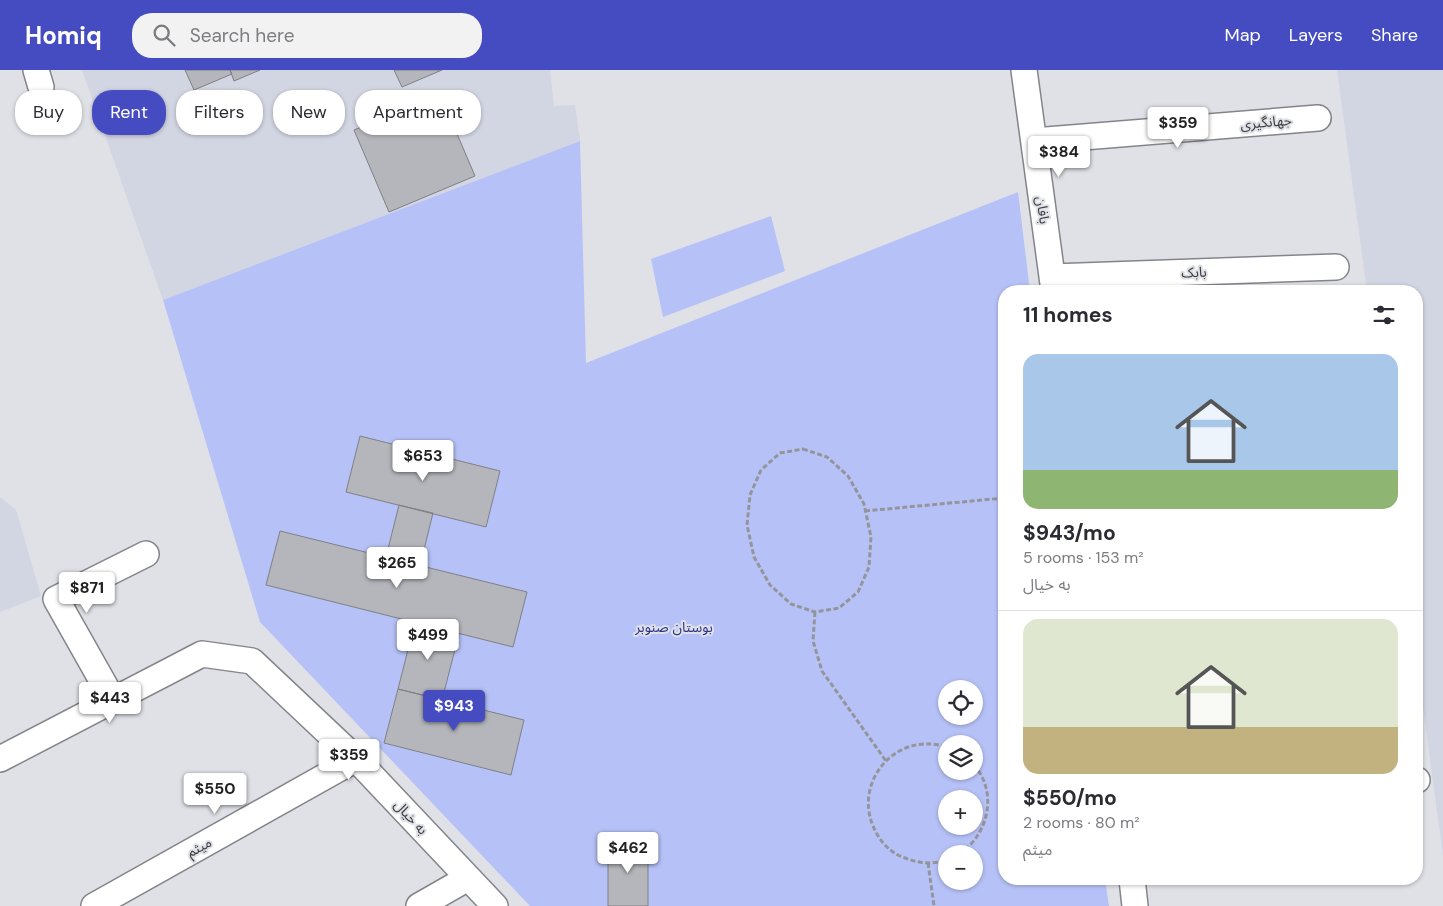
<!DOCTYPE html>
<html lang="en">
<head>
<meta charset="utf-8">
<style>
  :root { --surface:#fff; --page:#f2f2f3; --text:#2b2b33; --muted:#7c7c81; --line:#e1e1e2; --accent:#454cc1 }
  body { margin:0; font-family:"DM Sans","Noto Sans Arabic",sans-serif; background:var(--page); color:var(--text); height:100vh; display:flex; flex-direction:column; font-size:19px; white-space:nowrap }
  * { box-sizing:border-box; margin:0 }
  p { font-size:16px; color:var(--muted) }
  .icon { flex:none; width:28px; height:28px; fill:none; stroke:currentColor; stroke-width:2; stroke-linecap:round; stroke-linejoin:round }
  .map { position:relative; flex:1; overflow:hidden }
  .panel { position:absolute; left:998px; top:215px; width:425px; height:600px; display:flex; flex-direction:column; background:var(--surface); border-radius:20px; box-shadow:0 1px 4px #0004 }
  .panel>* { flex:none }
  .hud { position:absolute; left:15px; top:20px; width:475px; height:45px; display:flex; gap:10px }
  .fabs { position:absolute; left:938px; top:610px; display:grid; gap:10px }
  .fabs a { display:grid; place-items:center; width:45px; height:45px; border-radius:50%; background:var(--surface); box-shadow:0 1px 4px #0004; font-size:25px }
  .price { position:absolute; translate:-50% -42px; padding:0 11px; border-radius:5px; background:#fff; color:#222; font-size:16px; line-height:32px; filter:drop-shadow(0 1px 2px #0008) }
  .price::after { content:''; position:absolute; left:50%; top:30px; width:15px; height:11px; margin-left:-8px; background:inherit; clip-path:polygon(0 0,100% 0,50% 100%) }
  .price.on { background:var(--accent); color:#fff }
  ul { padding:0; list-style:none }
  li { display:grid; align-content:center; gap:10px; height:265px; padding:0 25px }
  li+li { border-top:1px solid var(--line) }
  li span { display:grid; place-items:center; height:155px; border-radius:15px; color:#555 }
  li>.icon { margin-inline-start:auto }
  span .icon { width:90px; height:90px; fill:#fffc; stroke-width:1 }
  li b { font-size:21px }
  h2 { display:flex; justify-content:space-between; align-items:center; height:60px; padding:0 25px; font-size:21px }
  .pill { padding:0 18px; border-radius:20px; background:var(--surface); box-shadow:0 1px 4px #0004; font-size:18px; line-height:45px }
  .pill.on { background:var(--accent); color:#fff }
  header { display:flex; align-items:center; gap:30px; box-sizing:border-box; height:70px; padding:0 25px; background:var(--accent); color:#fff }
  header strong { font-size:24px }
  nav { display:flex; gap:28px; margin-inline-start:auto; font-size:18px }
  .search { width:350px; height:45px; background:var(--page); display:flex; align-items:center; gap:12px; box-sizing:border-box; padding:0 18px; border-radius:20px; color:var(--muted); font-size:19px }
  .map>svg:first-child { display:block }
  .built { fill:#d2d5e2 }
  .green { fill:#b6c2f7; fill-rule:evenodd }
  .building { fill:#b4b6bb; stroke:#7e8085 }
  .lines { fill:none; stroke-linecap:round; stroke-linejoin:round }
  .minor-casing { stroke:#84858b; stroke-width:28 }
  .path { stroke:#94959a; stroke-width:3; stroke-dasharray:5 2.5; stroke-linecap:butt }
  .minor { stroke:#fff; stroke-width:25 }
  .labels { text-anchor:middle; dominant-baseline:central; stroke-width:4; stroke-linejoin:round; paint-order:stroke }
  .street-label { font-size:14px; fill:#3c3c3f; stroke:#dfe1e7 }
  .park-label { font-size:14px; fill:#30368a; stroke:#dfe1e7 }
</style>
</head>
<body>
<header>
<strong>Homiq</strong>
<div class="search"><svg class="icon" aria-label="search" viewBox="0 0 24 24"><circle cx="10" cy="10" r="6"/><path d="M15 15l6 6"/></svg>Search here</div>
<nav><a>Map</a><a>Layers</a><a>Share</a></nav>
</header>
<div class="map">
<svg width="1443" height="836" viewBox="0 0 1443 836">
  <rect width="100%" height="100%" fill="#dfe1e7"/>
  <path class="built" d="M82,0H550L554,36L575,35L580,71L163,230Z
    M1337,0H1443V785L1416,586V221H1367Z
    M0,427L16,440L41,526L0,542Z"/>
  <path class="green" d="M580,71L586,293L1018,122L1030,221H1004V809H1105L1109,836H530L260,552L163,230ZM946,619H974V646H946ZM946,674H974V701H946ZM946,729H974V756H946ZM946,784H974V811H946Z
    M771,146L785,201L663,247L651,189Z"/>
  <path class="building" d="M185,0H230L232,4L194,20Z
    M230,0H260L234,11Z
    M394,0H442L402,17Z
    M440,24L475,106L389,142L354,60Z
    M360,366L500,401L486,457L346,422Z
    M399,435L433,443L420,496L386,487Z
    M280,461L527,522L513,577L266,515Z
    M415,552L459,564L442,630L398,619Z
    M398,619L524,650L511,705L384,673Z
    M608,771H648V836H608Z"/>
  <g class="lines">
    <defs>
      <path id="minor" d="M36,0L41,17
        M1024,0L1054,221
        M1034,71L1318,48
        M1052,207L1336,197
        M113,630L56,529L146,484
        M0,689L202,584L252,591L356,689L495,836
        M1416,710H1417
        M1132,809L1135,836
        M94,836L356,689
        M419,836L468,808"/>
    </defs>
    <use href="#minor" class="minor-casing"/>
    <path class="path" d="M803,379L827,387L848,406L864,434L871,467L869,497L858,522L839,538L815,542L791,534L770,515L754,487L747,455L750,425L761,400L780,383Z
      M865,441L1004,428
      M815,542L813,571L822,601L886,691
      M946,677C894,660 849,716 877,764C883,775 893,784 905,788C918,793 933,795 946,790
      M959,784C989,765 998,722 974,695
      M928,793L934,836"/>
    <use href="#minor" class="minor"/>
  </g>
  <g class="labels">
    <g class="street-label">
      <text transform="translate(1266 52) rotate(-5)">جهانگیری</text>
      <text transform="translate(1043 140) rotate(82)">بافان</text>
      <text transform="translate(1194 202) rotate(-2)">بابک</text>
      <text transform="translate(411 747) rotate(47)">به خیال</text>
      <text transform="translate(199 777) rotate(-29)">میثم</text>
    </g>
    <g class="park-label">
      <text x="674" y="557">بوستان صنوبر</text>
    </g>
  </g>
</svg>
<div class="fabs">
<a><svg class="icon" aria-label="locate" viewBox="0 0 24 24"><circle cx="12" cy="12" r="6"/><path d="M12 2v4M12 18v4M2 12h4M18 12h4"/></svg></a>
<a><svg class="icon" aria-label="layers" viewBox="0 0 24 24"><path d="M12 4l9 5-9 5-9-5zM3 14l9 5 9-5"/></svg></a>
<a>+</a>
<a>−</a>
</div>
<b class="price" style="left:1178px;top:79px">$359</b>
<b class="price" style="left:1059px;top:108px">$384</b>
<b class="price" style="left:423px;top:412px">$653</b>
<b class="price" style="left:397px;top:519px">$265</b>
<b class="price" style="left:87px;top:544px">$871</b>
<b class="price" style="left:428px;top:591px">$499</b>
<b class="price" style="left:110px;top:654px">$443</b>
<b class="price on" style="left:454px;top:662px">$943</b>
<b class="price" style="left:349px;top:711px">$359</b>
<b class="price" style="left:215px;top:745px">$550</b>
<b class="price" style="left:628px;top:804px">$462</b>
<div class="hud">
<a class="pill">Buy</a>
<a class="pill on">Rent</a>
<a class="pill">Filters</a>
<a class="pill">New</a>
<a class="pill">Apartment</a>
</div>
<section class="panel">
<h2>11 homes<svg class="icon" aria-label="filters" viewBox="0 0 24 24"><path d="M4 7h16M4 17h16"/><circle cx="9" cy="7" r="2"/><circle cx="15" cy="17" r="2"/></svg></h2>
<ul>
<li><span style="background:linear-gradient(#a9c7e8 75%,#8fb573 0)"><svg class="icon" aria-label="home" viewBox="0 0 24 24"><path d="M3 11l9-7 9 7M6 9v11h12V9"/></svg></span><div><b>$943/mo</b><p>5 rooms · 153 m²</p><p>به خیال</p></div></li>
<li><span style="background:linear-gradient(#dfe7d0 70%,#c2b280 0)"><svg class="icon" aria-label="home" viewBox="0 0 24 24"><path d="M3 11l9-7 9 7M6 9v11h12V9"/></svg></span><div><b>$550/mo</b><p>2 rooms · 80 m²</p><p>میثم</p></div></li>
</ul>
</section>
</div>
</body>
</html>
